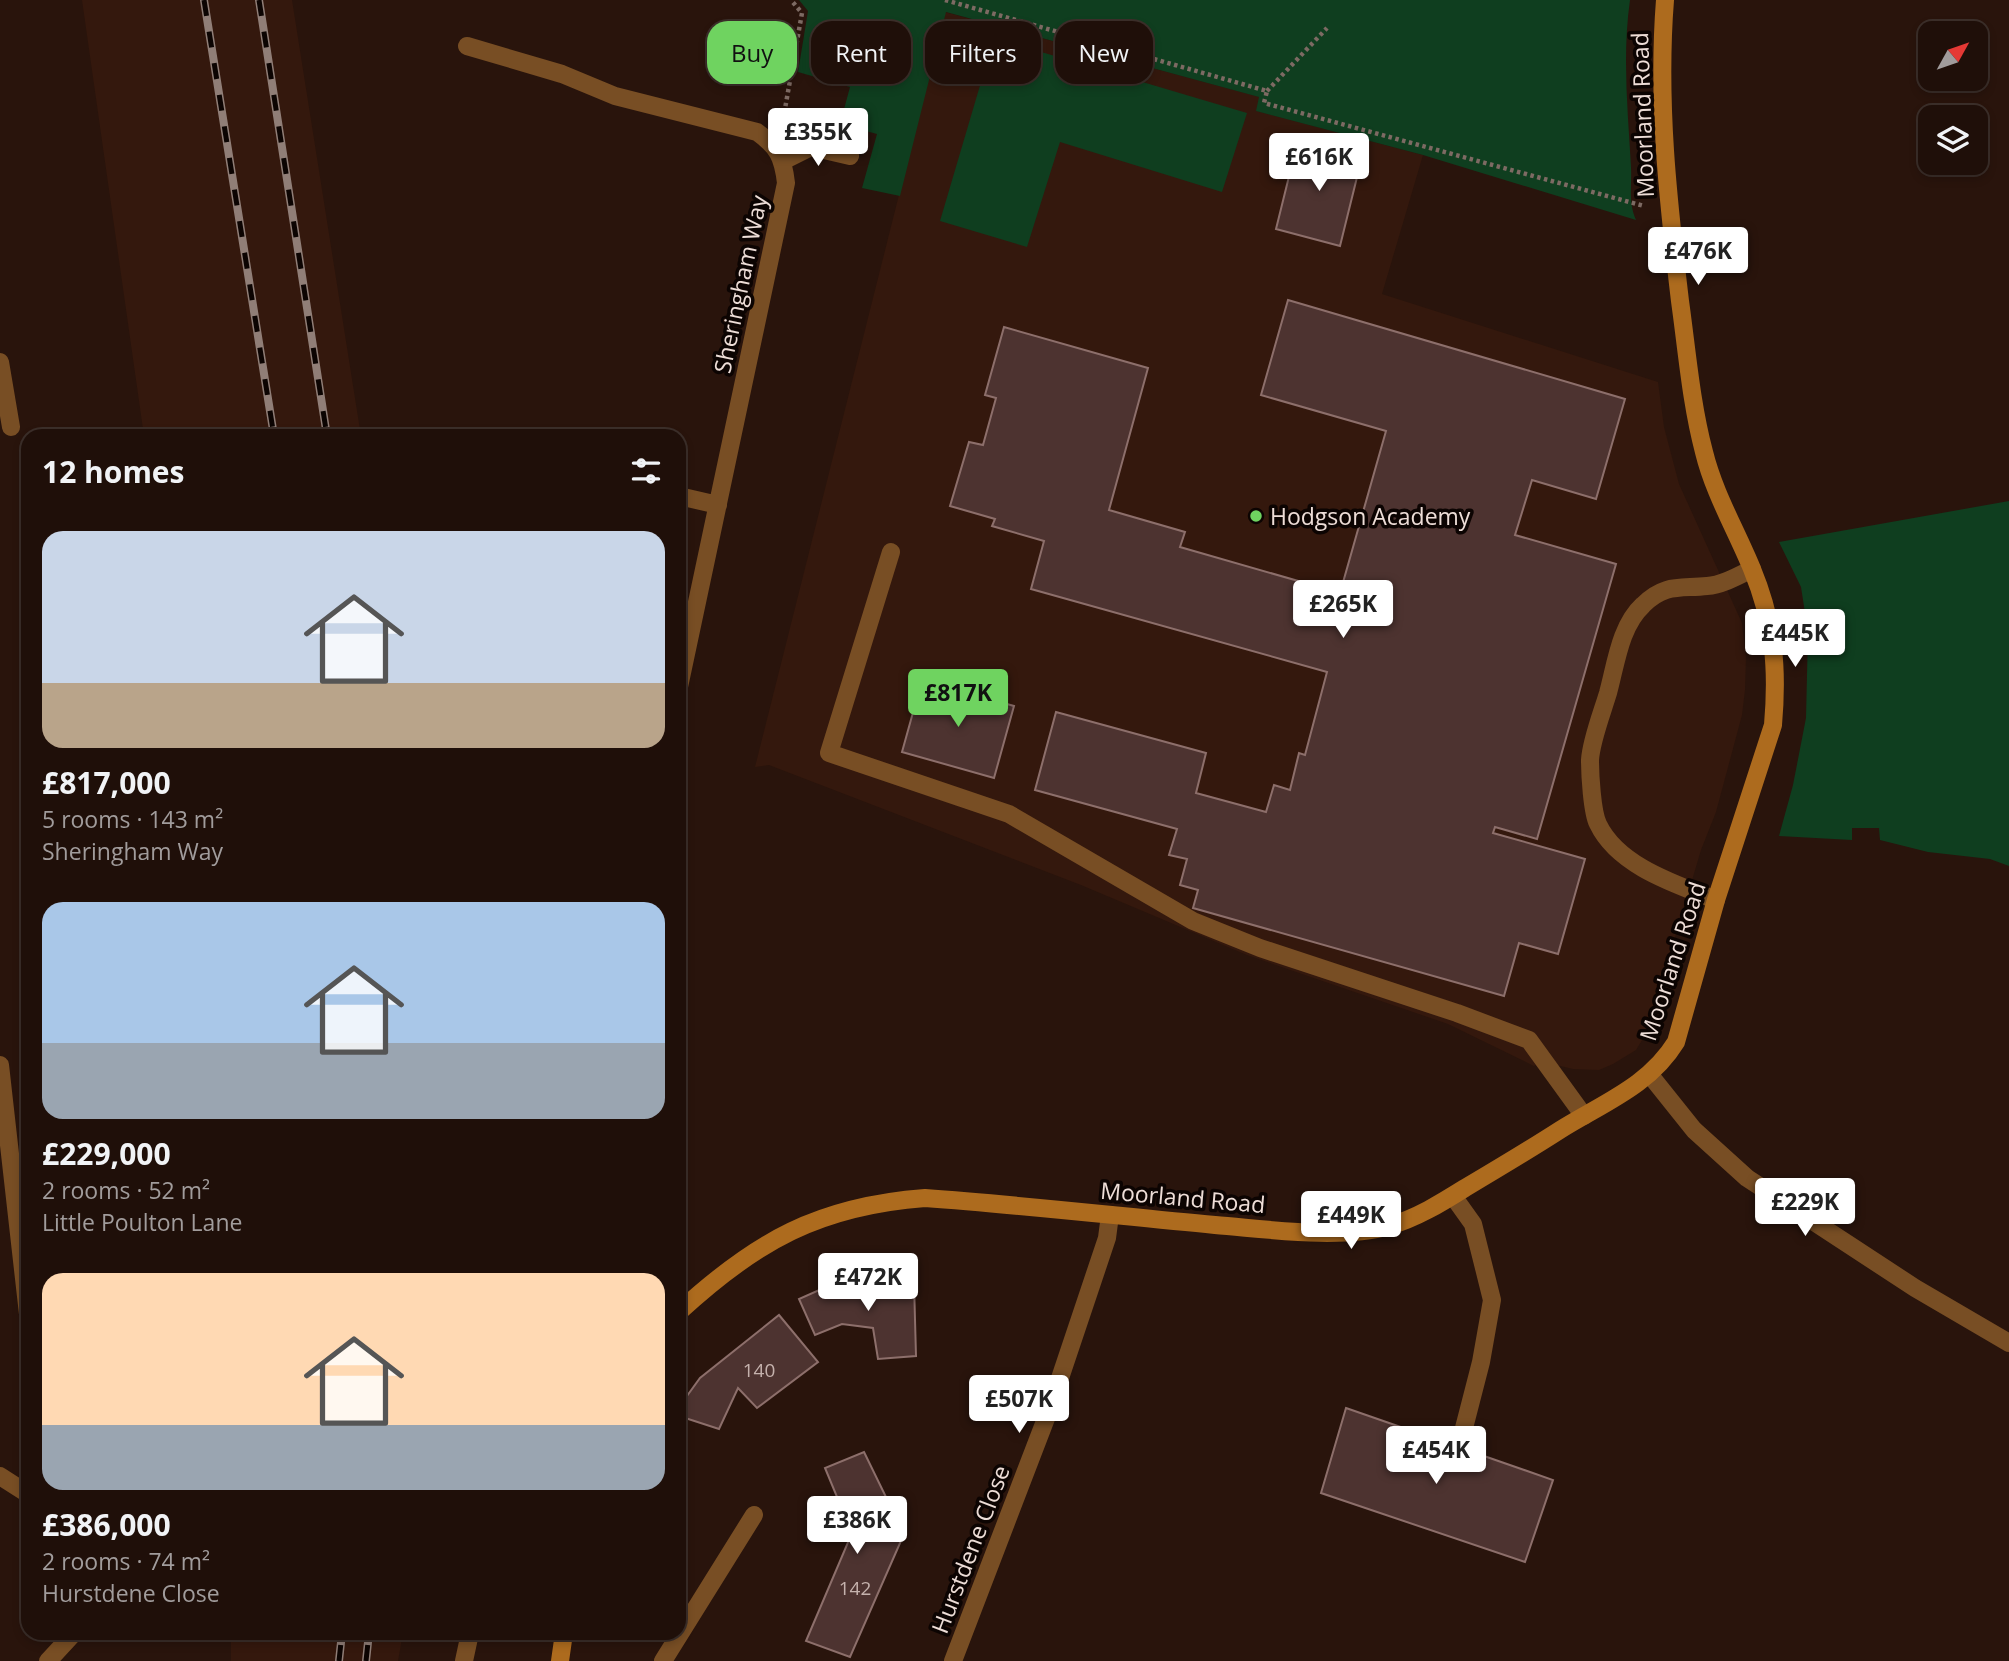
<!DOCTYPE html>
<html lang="en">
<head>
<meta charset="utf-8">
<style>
  :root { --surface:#1f0f09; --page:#2c1d17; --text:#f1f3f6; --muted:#a19c9c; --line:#3c2f2a; --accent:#6fd360 }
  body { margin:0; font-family:"Open Sans",sans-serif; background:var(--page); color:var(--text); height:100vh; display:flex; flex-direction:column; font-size:26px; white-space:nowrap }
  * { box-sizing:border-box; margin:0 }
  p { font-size:23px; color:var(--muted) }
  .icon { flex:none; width:38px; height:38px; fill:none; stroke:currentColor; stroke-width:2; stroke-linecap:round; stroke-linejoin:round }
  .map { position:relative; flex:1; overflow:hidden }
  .drawer { position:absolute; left:21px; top:429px; width:665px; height:1211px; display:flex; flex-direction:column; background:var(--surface); border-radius:21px; box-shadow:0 4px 10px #0003,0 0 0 2px var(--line) }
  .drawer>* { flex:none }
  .guide { position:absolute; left:707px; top:21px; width:665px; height:63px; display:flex; gap:14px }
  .needle { width:46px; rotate:50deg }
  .tools { position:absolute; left:1918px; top:21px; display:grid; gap:14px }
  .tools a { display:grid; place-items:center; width:70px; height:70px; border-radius:14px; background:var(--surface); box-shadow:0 4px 10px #0003,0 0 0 2px var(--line); font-size:35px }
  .price { position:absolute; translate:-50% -60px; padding:0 16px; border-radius:7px; background:#fff; color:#222; font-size:23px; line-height:46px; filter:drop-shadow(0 2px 4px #0008) }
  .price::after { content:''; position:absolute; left:50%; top:42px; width:21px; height:16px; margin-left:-10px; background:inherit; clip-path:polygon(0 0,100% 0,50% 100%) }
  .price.selected { background:var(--accent); color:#111 }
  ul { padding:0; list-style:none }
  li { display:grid; align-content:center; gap:14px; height:371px; padding:0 21px }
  li span { display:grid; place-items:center; height:217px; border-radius:21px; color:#555 }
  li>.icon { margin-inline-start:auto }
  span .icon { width:126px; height:126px; fill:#fffc; stroke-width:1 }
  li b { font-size:30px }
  h2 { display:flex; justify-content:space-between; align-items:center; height:84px; padding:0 21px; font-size:30px }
  .chip { padding:0 24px; border-radius:21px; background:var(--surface); box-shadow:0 4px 10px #0003,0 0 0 2px var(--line); font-size:24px; line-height:63px }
  .chip.selected { background:var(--accent); color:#111 }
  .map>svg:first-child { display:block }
  .built { fill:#34180d }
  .green { fill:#0f3e1f }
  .building { fill:#4d3330; stroke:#8d6f6b; stroke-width:2 }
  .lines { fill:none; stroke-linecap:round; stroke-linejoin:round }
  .path { stroke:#7d6a63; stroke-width:4.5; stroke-dasharray:3.5 3.5; stroke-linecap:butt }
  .lane { stroke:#784e24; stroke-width:18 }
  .street { stroke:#784e24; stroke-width:18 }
  .secondary { stroke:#ad6b1e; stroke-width:18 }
  .rail-casing { stroke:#907e77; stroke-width:8 }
  .rail { stroke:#0c0402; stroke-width:5; stroke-dasharray:16; stroke-linecap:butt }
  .poi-dot { fill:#6fd360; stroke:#0c0402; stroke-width:2.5 }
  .labels { text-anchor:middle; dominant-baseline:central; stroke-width:7; stroke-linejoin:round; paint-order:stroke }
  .number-label { font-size:19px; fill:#c5b2ad }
  .street-label { font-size:23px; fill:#edddd7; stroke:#0c0402 }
  .poi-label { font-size:23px; fill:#edddd7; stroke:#0c0402; text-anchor:start }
</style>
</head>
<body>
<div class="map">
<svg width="2009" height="1661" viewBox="0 0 2009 1661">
  <rect width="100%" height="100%" fill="#29140c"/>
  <path class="built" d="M82,0H292L361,436H144Z
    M945,12L1260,97L1257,111L1423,155L1382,294L1658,382L1664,427L1679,484L1742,623L1746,657L1745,690L1742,715L1716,812L1701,850L1647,1032L1636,1050L1613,1064L1599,1070L1573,1069L1552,1064L1547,1058L1534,1066L1448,1024L1247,955L1081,885L769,765L755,767Z
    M231,1633H403L398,1661H231Z"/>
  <path class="green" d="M799,0H1630C1622,56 1628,112 1631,167C1632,186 1628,202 1636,220L1423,155L1256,111L1259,97L946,12L900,196L862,188L877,134L840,124L850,87L798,72L808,11Z
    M994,38L1247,113L1222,192L1060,142L1027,247L940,221Z
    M2009,501V866L1990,859L1928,852L1880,840L1879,828H1852V840L1779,836L1793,785L1806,718L1808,632L1801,587L1779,542Z"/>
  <path class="building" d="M1298,140L1362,157L1340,246L1276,229Z
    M1288,300L1625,399L1596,499L1532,480L1515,535L1616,564L1537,839L1495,827L1493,833L1585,859L1558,954L1519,943L1504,996L1193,908L1198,890L1180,885L1187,859L1169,855L1177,829L1035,790L1056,712L1206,753L1196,793L1266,812L1274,785L1290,790L1299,753L1305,755L1327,672L1031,589L1044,541L992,526L995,519L950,506L969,442L983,445L996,398L985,395L1004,327L1148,368L1109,510L1185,532L1180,547L1340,593L1386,431L1261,395Z
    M922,680L1014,706L994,778L902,752Z
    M844,1279L914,1283L916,1356L878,1359L873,1328L842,1324L815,1335L799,1299Z
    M779,1315L818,1362L757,1408L738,1388L719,1429L679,1416V1407L700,1378Z
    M1346,1408L1553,1480L1525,1562L1321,1493Z
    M864,1452L904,1534L850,1657L806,1641L852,1533L825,1468Z"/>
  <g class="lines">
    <path class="path" d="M945,0L1267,91L1264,103L1644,206
      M1267,91L1327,28
      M783,120L802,13L791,0"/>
    <path class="lane" d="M891,552L829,753L1009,814L1193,921L1260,948L1457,1013L1529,1040L1584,1116
      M1716,900C1675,884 1618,866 1598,824C1592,812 1590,774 1590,760C1591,741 1602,713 1608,693C1616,664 1620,626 1643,605C1665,583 1681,589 1707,586C1722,585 1738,576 1752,569
      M1453,1196L1473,1224L1492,1300L1481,1362L1464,1428
      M663,1661L754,1515"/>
    <path class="street" d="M467,46L562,74L615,96L757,132C778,147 783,157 786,183L679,687
      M783,161L811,147L850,156
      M0,362L11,427
      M679,496L718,505
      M0,1065L28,1314
      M1650,1075L1694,1130L1747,1178L1915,1288L2009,1343
      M0,1476L28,1494
      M48,1661L74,1633
      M464,1661L470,1633
      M953,1661L1050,1408L1107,1238L1110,1215"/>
    <path class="secondary" d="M679,1312C756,1241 819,1206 925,1198C1022,1205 1118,1216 1215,1225C1267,1229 1339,1240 1389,1226C1417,1218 1441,1203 1465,1188C1497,1169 1529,1150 1560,1130C1603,1103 1649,1086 1676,1042L1716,900L1773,725C1778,668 1774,622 1752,569C1736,530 1714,493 1704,452C1691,403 1687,351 1680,301C1668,200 1657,101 1665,0
      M560,1661L564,1633"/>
    <defs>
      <path id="rail" d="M204,0L274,436
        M259,0L327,436
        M339,1661L342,1633
        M366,1661L369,1633"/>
    </defs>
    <use href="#rail" class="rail-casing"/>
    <use href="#rail" class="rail"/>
  </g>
  <circle class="poi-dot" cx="1256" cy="516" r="7"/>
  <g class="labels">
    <g class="number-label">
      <text x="759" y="1370">140</text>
      <text x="855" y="1588">142</text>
    </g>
    <g class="street-label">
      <text transform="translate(1642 115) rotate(-92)">Moorland Road</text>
      <text transform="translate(740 284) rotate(-78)">Sheringham Way</text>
      <text transform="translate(1672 961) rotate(-72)">Moorland Road</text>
      <text transform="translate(1183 1197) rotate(5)">Moorland Road</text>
      <text transform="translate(970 1549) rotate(-69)">Hurstdene Close</text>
    </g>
    <g class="poi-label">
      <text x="1270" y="516">Hodgson Academy</text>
    </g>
  </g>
</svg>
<div class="tools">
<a><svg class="needle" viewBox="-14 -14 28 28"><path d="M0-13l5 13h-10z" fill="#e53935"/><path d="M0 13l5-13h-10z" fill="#a19c9c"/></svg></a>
<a><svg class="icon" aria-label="layers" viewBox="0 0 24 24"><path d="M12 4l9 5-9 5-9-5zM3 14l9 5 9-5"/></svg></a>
</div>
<b class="price" style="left:818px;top:168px">£355K</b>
<b class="price" style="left:1319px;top:193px">£616K</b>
<b class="price" style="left:1698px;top:287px">£476K</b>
<b class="price" style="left:1343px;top:640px">£265K</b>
<b class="price" style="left:1795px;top:669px">£445K</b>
<b class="price selected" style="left:958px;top:729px">£817K</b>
<b class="price" style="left:1805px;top:1238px">£229K</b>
<b class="price" style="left:1351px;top:1251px">£449K</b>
<b class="price" style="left:868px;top:1313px">£472K</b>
<b class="price" style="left:1019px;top:1435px">£507K</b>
<b class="price" style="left:1436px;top:1486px">£454K</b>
<b class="price" style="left:857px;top:1556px">£386K</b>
<div class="guide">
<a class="chip selected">Buy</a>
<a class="chip">Rent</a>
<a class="chip">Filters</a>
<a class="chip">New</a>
</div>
<section class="drawer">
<h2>12 homes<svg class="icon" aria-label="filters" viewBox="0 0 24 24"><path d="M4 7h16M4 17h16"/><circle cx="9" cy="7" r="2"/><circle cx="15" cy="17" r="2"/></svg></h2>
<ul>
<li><span style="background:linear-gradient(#c9d6e8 70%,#b9a48a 0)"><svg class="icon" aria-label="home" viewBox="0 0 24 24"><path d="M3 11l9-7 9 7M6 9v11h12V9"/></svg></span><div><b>£817,000</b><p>5 rooms · 143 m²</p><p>Sheringham Way</p></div></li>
<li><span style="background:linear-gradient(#a9c7e8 65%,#9aa5b1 0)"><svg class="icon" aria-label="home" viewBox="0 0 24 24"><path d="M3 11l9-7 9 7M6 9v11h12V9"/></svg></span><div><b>£229,000</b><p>2 rooms · 52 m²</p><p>Little Poulton Lane</p></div></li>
<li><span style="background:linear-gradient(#ffd9b3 70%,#9aa5b1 0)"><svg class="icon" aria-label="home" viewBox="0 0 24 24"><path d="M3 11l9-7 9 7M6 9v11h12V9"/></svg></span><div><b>£386,000</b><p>2 rooms · 74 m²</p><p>Hurstdene Close</p></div></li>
</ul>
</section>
</div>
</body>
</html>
